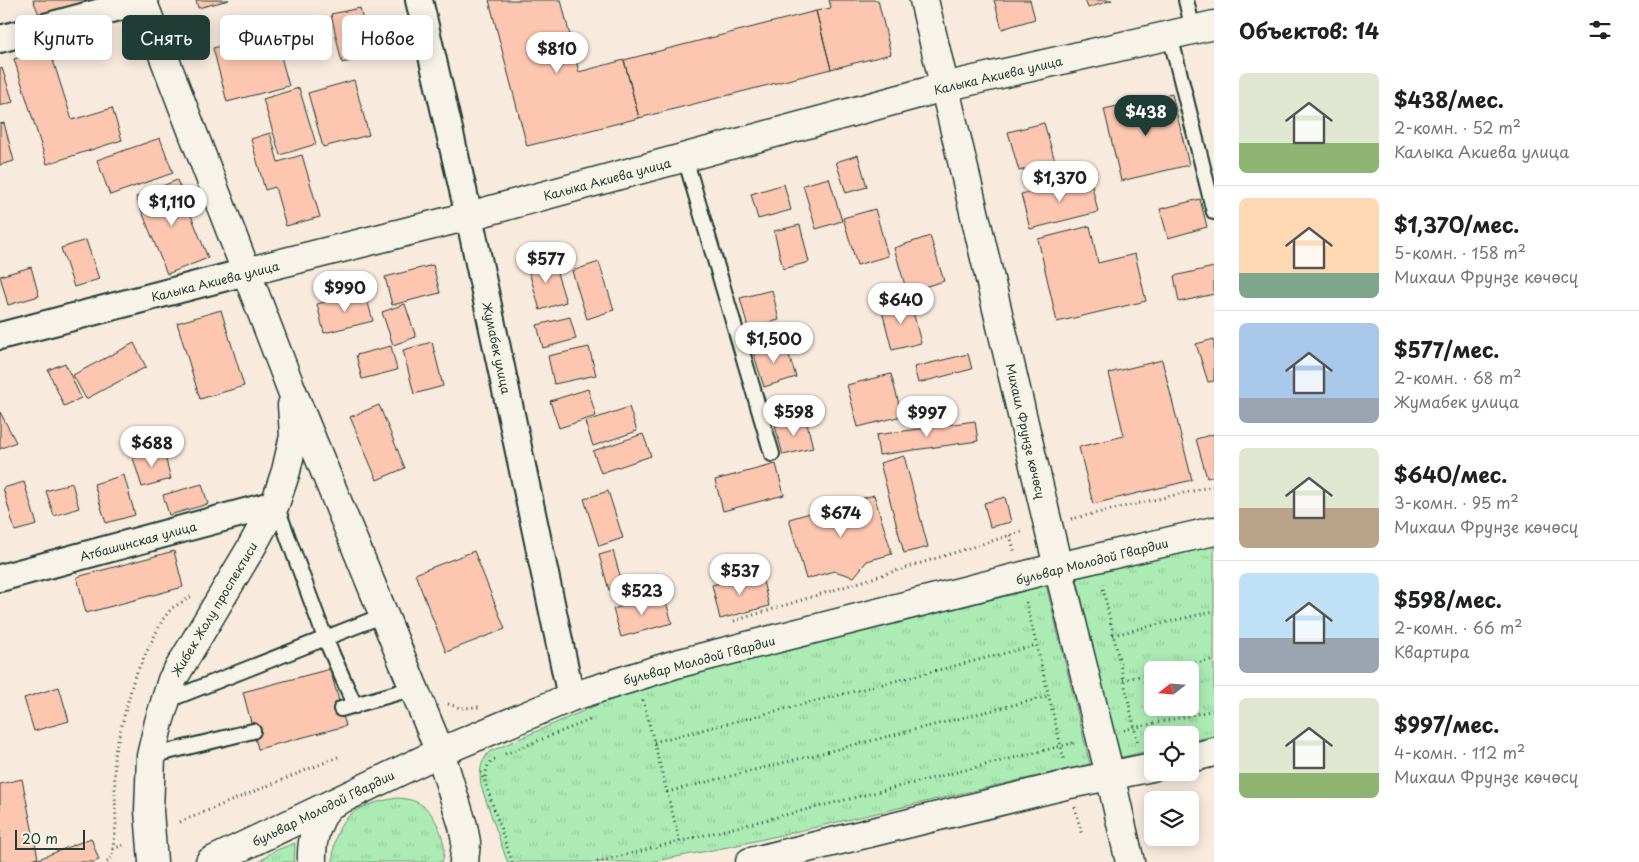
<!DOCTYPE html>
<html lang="ru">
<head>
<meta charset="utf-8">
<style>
  :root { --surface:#fff; --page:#f2f2f2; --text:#202124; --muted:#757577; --line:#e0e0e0; --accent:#1f3d34 }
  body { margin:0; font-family:"Playpen Sans",sans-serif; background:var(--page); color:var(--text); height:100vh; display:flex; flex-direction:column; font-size:19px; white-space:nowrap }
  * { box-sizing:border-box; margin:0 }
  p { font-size:16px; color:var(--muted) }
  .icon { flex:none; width:28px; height:28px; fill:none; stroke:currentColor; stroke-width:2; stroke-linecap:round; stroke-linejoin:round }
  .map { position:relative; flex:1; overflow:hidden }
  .sheet { display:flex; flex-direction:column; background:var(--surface); width:425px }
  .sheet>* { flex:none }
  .banner { position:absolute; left:15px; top:15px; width:475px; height:45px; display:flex; gap:10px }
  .needle { width:32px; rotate:253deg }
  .fabs { position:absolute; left:1144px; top:661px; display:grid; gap:10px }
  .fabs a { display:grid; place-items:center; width:55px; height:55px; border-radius:8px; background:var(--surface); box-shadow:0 2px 12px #0003; font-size:25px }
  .scale { position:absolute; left:15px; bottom:12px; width:70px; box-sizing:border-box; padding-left:5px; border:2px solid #1f3d34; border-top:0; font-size:14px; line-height:18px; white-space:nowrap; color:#1f3d34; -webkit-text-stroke:4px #f7f3e8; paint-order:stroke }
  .price { position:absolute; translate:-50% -42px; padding:0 11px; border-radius:18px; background:#fff; color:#222; font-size:16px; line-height:32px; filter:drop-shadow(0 1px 2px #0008) }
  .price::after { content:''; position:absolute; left:50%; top:30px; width:15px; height:11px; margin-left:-8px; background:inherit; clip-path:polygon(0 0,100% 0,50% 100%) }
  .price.selected { background:var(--accent); color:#fff }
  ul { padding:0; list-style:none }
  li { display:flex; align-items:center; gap:15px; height:125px; padding:0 25px }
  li+li { border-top:1px solid var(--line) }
  li span { display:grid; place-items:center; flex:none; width:140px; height:100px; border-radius:8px; color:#555 }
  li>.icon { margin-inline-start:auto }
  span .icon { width:60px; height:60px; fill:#fffc; stroke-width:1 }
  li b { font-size:21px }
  h2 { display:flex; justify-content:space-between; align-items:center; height:60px; padding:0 25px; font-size:21px }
  .tag { padding:0 18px; border-radius:8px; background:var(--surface); box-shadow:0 2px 12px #0003; font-size:18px; line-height:45px }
  .tag.selected { background:var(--accent); color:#fff }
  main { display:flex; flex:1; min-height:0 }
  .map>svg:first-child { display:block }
  .grass { fill:url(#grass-tufts); stroke:#669474; fill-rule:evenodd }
  .building { fill:#fdc6b0; stroke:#1f3d34 }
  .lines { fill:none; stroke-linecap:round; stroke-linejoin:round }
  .service-casing { stroke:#1f3d34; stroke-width:18 }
  .minor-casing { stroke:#1f3d34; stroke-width:30 }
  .tertiary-casing { stroke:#1f3d34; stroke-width:31 }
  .secondary-casing { stroke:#1f3d34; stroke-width:31 }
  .primary-casing { stroke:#1f3d34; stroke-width:31 }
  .path { stroke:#1f3d34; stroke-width:3; stroke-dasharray:1 4; stroke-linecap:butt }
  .service { stroke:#f7f3e8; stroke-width:14 }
  .minor { stroke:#f7f3e8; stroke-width:26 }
  .tertiary { stroke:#f7f3e8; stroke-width:28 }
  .secondary { stroke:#f7f3e8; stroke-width:28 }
  .primary { stroke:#f7f3e8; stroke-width:28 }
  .labels { text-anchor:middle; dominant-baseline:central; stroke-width:5; stroke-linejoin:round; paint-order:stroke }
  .street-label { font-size:12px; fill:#1f3d34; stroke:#f7f3e8 }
</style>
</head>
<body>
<main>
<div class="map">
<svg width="1214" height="862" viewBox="0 0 1214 862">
  <defs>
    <pattern id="grass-tufts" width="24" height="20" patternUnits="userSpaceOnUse" patternTransform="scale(1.25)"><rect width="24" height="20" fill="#acecb4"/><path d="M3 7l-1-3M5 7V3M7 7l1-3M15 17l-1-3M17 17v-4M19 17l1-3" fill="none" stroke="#94cb9b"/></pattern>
  </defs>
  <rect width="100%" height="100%" fill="#f8eadd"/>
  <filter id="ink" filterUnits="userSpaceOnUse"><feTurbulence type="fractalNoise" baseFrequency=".02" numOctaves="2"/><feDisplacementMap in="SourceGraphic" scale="10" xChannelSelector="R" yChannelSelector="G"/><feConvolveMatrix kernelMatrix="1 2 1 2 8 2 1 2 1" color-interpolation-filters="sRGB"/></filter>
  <g filter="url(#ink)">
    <path class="grass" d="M1214,542V736L1190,741V735H1152V750L1118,758L1076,574ZM1152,670H1190V708H1152Z
      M1045,581L1090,764L733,846L650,862H508L506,858L481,786C479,772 480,763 489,752L636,688Z
      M397,798C421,799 432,810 440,831C444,841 446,852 442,862H333C333,816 356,805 397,798Z
      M295,843L294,862H259L274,851Z"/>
    <path class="building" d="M33,0H90L41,19Z
      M196,0H229L198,8Z
      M489,0H561L579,72L624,60L639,118L527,146Z
      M829,0H878L891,54L831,69L816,11L831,8Z
      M994,0H1030L1035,19L1002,29Z
      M1085,0H1112L1088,8Z
      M360,8L371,57L342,63L331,14Z
      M816,11L831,69L639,118L624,60Z
      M274,31L289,86L227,102L213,48Z
      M49,48L72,120L112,108L122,140L47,164L14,59Z
      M2,68L13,102L0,106V69Z
      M354,80L369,135L323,147L308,93Z
      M299,88L316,144L280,155L263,99Z
      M1172,94L1189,165L1121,181L1104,109Z
      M4,123L14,161L0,165V124Z
      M1044,123L1055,161L1019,171L1008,132Z
      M270,133L278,162L302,155L320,217L286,226L275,187L265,190L251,139Z
      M160,138L173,173L110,195L97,160Z
      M858,155L867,187L846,193L836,162Z
      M1090,177L1098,212L1030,229L1021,194Z
      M829,178L842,221L816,229L803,185Z
      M177,180L208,258L167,274L136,197Z
      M784,184L791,210L758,219L751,194Z
      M1200,199L1207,227L1168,238L1160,209Z
      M875,209L888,256L857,265L843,218Z
      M800,225L809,262L783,269L774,231Z
      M1090,226L1098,263L1135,254L1146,301L1057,322L1038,239Z
      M930,236L944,281L907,292L894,248Z
      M86,240L99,279L74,287L61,248Z
      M552,257L566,302L540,310L527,265Z
      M599,262L614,310L587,319L572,271Z
      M433,265L440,293L392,305L385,277Z
      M31,267L39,296L8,305L0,276Z
      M1214,267V294L1179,302L1174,276Z
      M772,290L779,320L748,328L740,298Z
      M365,292L373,321L324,333L317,304Z
      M910,300L921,343L892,350L881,307Z
      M405,304L416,337L393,345L382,312Z
      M221,310L244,386L200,399L177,323Z
      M570,317L576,339L543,348L537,325Z
      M1214,339V381L1208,382L1196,344Z
      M432,342L443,386L414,394L403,350Z
      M785,342L796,377L764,387L753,352Z
      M134,343L146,367L86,399L73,375Z
      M391,346L397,370L362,379L356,355Z
      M589,347L596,375L554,384L548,356Z
      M968,354L972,369L918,383L914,367Z
      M1162,360L1192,480L1093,504L1079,447L1124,436L1109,373Z
      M65,363L81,398L64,406L48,370Z
      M891,374L902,416L858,427L847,385Z
      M588,389L596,416L559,428L550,401Z
      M379,405L405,468L377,480L350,417Z
      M629,407L637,431L593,446L585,422Z
      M0,412L16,442L0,449Z
      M806,419L813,448L783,455L775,426Z
      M975,421L978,441L879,455L876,435Z
      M643,434L651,456L601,473L593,451Z
      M1214,434V476L1207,478L1196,439Z
      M163,449L171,479L142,487L133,458Z
      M904,456L928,547L904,553L880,463Z
      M776,464L784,495L723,511L715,480Z
      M124,475L135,515L106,523L94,484Z
      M24,482L37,525L15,531L3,488Z
      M72,483L79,508L54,516L46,491Z
      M202,484L208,504L169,515L163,495Z
      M608,491L623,538L599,546L584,499Z
      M874,495L892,554L867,561L854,577L834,571L806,579L789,519Z
      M1005,497L1011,522L990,527L984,503Z
      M174,551L183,587L86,613L77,577Z
      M474,551L505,629L446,652L415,574Z
      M613,551L623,586L609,590L599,555Z
      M761,573L769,606L720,619L712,585Z
      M664,595L672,623L621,637L613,609Z
      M330,669L346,726L258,749L243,692Z
      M59,687L69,721L34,731L24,698Z
      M22,779L38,858L17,862H0V784Z
      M91,838L99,860L94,862H31Z"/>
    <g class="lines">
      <defs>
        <path id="service" d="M1186,0L1193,30
          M1170,35L1214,212
          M685,158L772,454
          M276,505L325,638L355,706
          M166,701L384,615
          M341,709L414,688
          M151,756L253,731"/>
        <path id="minor" d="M419,0L469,216L571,697
          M0,39L142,1
          M0,336L246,272
          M0,578L275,504"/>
        <path id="tertiary" d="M246,272L469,216L944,87L1214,25
          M1110,775L1130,862"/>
        <path id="secondary" d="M924,0L1058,567L1110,775"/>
        <path id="primary" d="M142,0L292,391L440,752L463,826L466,842L464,862
          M1190,758L1214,752
          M153,862L149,811L151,756L159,722L172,680L251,548L275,504L286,471L294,436L292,405
          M210,862L440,752L571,697L676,664L1058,567L1214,531
          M312,862C311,840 316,824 328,806
          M750,862L1070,784L1152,767"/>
      </defs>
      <use href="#service" class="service-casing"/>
      <use href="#minor" class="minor-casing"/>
      <use href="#tertiary" class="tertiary-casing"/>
      <use href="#secondary" class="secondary-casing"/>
      <use href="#primary" class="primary-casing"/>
      <path class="path" d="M1071,519L1214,486
        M1010,535L1015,554
        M1102,584L1138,744
        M1026,602L1064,759
        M734,621L1024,531
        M1113,635L1214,611
        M1166,670L1214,659
        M1123,680L1152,673
        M643,700L680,842
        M448,704L461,708L479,707
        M1124,730L1214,710
        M654,742L1037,645
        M505,754L590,720
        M495,759C486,763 486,773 485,782L512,862
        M481,772L484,781
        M667,792L1049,696
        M1148,792L1152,811
        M1075,807L1082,836
        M180,822L338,757
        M113,849L123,845
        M107,862L112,858L116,824L114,755L134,678L163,619L172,608L192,596
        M597,862L1077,742"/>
      <use href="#service" class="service"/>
      <use href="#minor" class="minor"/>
      <use href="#tertiary" class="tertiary"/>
      <use href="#secondary" class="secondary"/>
      <use href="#primary" class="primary"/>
    </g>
  </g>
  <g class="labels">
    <g class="street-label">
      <text transform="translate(998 75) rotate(-13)">Калыка Акиева улица</text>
      <text transform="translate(607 179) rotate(-15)">Калыка Акиева улица</text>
      <text transform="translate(215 281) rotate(-14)">Калыка Акиева улица</text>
      <text transform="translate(497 348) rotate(78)">Жумабек улица</text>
      <text transform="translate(1026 431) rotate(77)">Михаил Фрунзе көчөсү</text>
      <text transform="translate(138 541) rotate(-15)">Атбашинская улица</text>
      <text transform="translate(1092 561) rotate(-14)">бульвар Молодой Гвардии</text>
      <text transform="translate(214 609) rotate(-59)">Жибек Жолу проспектиси</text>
      <text transform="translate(699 660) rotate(-15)">бульвар Молодой Гвардии</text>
      <text transform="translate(323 808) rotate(-26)">бульвар Молодой Гвардии</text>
    </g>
  </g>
</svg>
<div class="fabs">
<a><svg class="needle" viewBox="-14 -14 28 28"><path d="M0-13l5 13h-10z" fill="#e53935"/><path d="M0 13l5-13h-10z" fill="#757577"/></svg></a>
<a><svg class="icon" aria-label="locate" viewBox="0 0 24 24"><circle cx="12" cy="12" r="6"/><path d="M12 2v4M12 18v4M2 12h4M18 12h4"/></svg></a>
<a><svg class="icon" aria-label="layers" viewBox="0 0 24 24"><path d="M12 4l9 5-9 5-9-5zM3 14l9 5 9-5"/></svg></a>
</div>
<div class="scale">20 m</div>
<b class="price" style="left:557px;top:74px">$810</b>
<b class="price selected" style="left:1146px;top:137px">$438</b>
<b class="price" style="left:1060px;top:203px">$1,370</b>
<b class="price" style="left:172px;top:227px">$1,110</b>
<b class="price" style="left:546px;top:284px">$577</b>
<b class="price" style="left:345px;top:313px">$990</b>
<b class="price" style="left:901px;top:325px">$640</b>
<b class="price" style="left:774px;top:364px">$1,500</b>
<b class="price" style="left:794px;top:437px">$598</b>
<b class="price" style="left:927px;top:438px">$997</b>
<b class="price" style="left:152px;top:468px">$688</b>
<b class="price" style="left:841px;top:538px">$674</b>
<b class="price" style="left:740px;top:596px">$537</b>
<b class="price" style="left:642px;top:616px">$523</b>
<div class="banner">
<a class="tag">Купить</a>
<a class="tag selected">Снять</a>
<a class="tag">Фильтры</a>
<a class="tag">Новое</a>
</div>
</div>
<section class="sheet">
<h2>Объектов: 14<svg class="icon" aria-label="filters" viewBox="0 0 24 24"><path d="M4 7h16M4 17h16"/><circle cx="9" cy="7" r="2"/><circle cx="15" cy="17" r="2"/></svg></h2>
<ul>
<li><span style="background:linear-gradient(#dfe7d0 70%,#8fb573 0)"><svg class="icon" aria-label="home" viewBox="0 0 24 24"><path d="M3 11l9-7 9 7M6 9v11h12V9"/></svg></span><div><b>$438/мес.</b><p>2-комн. · 52 m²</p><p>Калыка Акиева улица</p></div></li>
<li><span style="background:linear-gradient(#ffd9b3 75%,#7fa58c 0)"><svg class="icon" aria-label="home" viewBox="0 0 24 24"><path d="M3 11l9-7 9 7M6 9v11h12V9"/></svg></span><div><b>$1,370/мес.</b><p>5-комн. · 158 m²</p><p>Михаил Фрунзе көчөсү</p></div></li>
<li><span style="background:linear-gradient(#a9c7e8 75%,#9aa5b1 0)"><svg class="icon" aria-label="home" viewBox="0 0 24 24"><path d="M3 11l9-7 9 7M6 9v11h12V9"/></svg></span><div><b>$577/мес.</b><p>2-комн. · 68 m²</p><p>Жумабек улица</p></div></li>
<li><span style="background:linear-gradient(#dfe7d0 60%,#b9a48a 0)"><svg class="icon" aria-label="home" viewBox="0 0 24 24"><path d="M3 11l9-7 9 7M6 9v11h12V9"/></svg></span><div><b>$640/мес.</b><p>3-комн. · 95 m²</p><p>Михаил Фрунзе көчөсү</p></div></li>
<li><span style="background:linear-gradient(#bfe0f5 65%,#9aa5b1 0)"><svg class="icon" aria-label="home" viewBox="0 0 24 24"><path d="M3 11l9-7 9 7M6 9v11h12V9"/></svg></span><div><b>$598/мес.</b><p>2-комн. · 66 m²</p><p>Квартира</p></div></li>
<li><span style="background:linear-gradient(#dfe7d0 75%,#8fb573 0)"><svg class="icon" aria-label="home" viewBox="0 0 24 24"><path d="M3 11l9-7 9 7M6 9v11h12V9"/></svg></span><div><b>$997/мес.</b><p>4-комн. · 112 m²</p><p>Михаил Фрунзе көчөсү</p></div></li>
</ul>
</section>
</main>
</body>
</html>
